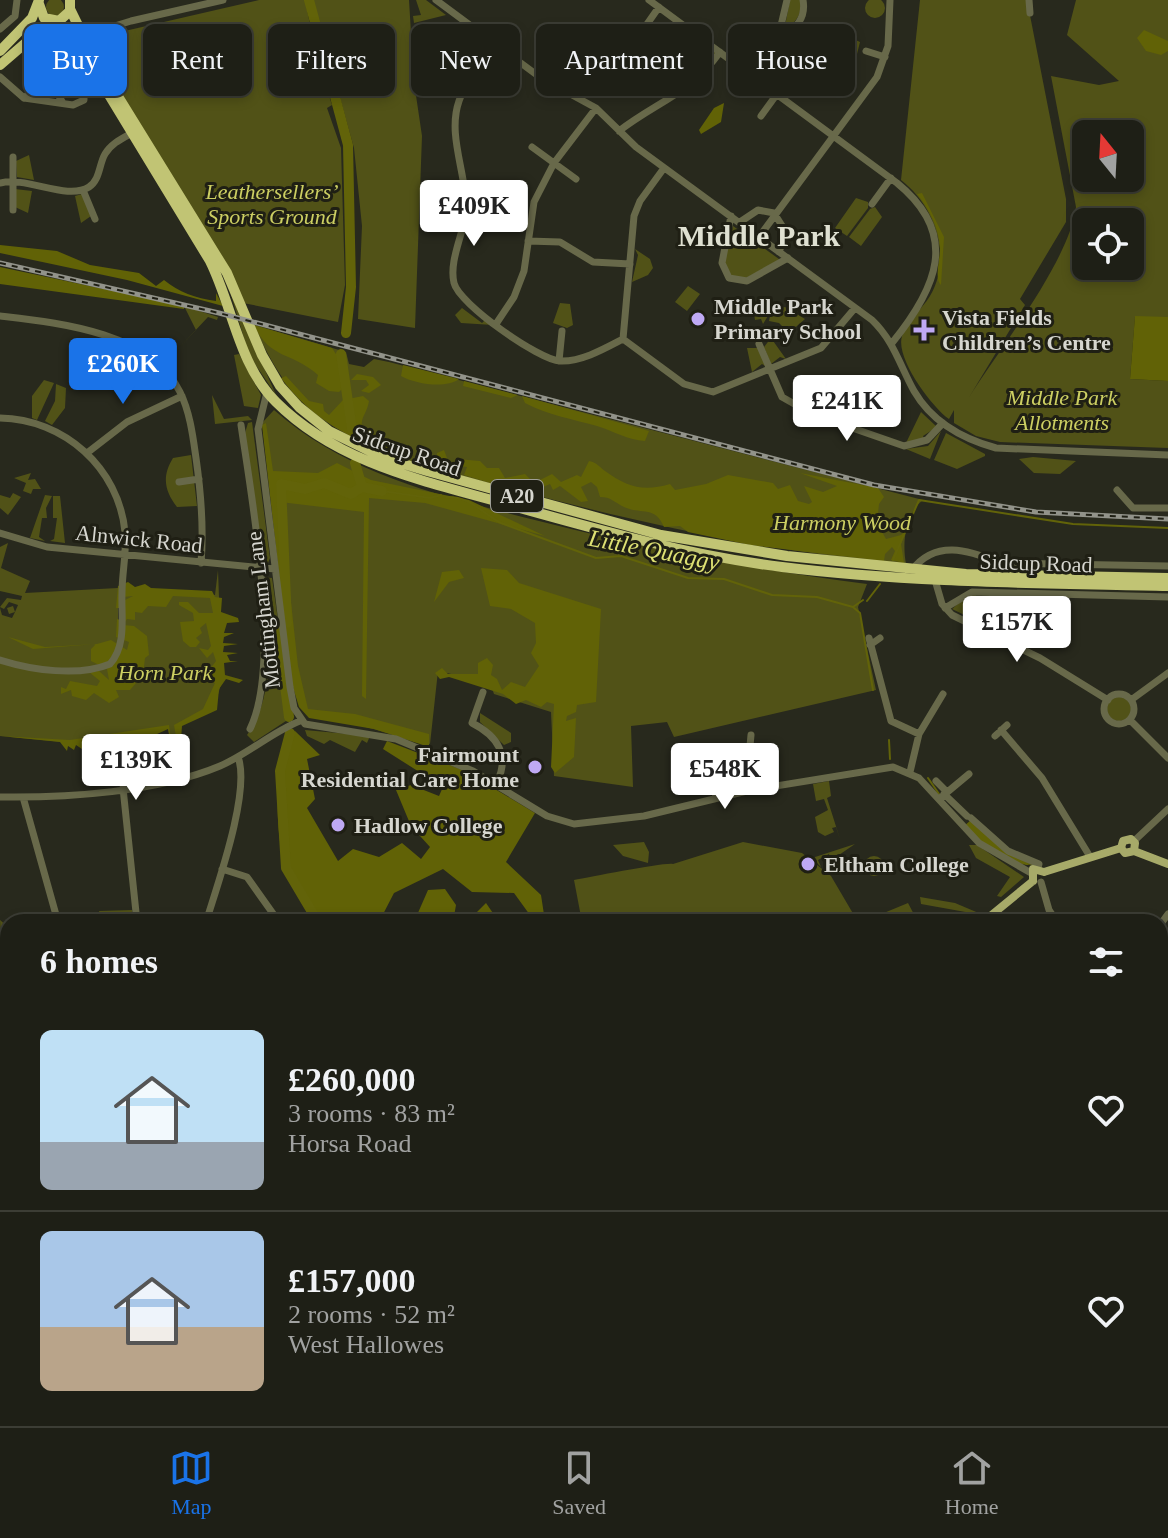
<!DOCTYPE html>
<html lang="en">
<head>
<meta charset="utf-8">
<style>
  :root { --surface:#1e1f16; --page:#26271f; --text:#f1f3f6; --muted:#a1a2a1; --line:#3c3d35; --accent:#1a73e8 }
  body { margin:0; font-family:"Times New Roman",serif; background:var(--page); color:var(--text); height:100vh; display:flex; flex-direction:column; font-size:30px; white-space:nowrap }
  * { box-sizing:border-box; margin:0 }
  p { font-size:26px; color:var(--muted) }
  .icon { flex:none; width:44px; height:44px; fill:none; stroke:currentColor; stroke-width:2; stroke-linecap:round; stroke-linejoin:round }
  .map { position:relative; flex:1; overflow:hidden }
  .panel { position:absolute; left:0px; top:914px; width:1168px; height:512px; display:flex; flex-direction:column; background:var(--surface); border-radius:24px 24px 0 0; box-shadow:0 4px 12px #0003,0 0 0 2px var(--line) }
  .panel>* { flex:none }
  .hud { position:absolute; left:24px; top:24px; width:1120px; height:72px; display:flex; gap:16px }
  .needle { width:52px; rotate:342deg }
  .buttons { position:absolute; left:1072px; top:120px; display:grid; gap:16px }
  .buttons a { display:grid; place-items:center; width:72px; height:72px; border-radius:12px; background:var(--surface); box-shadow:0 4px 12px #0003,0 0 0 2px var(--line); font-size:40px }
  .price { position:absolute; translate:-50% -68px; padding:0 18px; border-radius:8px; background:#fff; color:#222; font-size:26px; line-height:52px; filter:drop-shadow(0 2px 4px #0008) }
  .price::after { content:''; position:absolute; left:50%; top:48px; width:24px; height:18px; margin-left:-12px; background:inherit; clip-path:polygon(0 0,100% 0,50% 100%) }
  .price.selected { background:var(--accent); color:#fff }
  ul { padding:0; list-style:none }
  li { display:flex; align-items:center; gap:24px; height:200px; padding:0 40px }
  li+li { border-top:2px solid var(--line) }
  li span { display:grid; place-items:center; flex:none; width:224px; height:160px; border-radius:12px; color:#555 }
  li>.icon { margin-inline-start:auto }
  span .icon { width:96px; height:96px; fill:#fffc; stroke-width:1 }
  li b { font-size:34px }
  h2 { display:flex; justify-content:space-between; align-items:center; height:96px; padding:0 40px; font-size:34px }
  .pill { padding:0 28px; border-radius:12px; background:var(--surface); box-shadow:0 4px 12px #0003,0 0 0 2px var(--line); font-size:28px; line-height:72px }
  .pill.selected { background:var(--accent); color:#fff }
  .tabs { display:flex; justify-content:space-around; align-items:center; height:112px; border-top:2px solid var(--line); background:var(--surface); font-size:22px; color:var(--muted) }
  .tabs a { display:grid; justify-items:center; gap:4px }
  .tabs .selected { color:var(--accent) }
  .map>svg:first-child { display:block }
  .green { fill:#515217; fill-rule:evenodd }
  .forest { fill:#616206 }
  .lines { fill:none; stroke-linecap:round; stroke-linejoin:round }
  .stream { stroke:#626309; stroke-width:2 }
  .river { stroke:#626309; stroke-width:10 }
  .minor { stroke:#68694a; stroke-width:7 }
  .major { stroke:#a7aa69; stroke-width:8 }
  .highway { stroke:#c1c474; stroke-width:10 }
  .rail-casing { stroke:#92938a; stroke-width:5 }
  .rail { stroke:#1f1f14; stroke-width:2; stroke-dasharray:6; stroke-linecap:butt }
  .poi-dot { fill:#bfa9f4; stroke:#1f1f14; stroke-width:3 }
  .labels { text-anchor:middle; dominant-baseline:central; stroke-width:6; stroke-linejoin:round; paint-order:stroke }
  .shield { fill:#1f1f14; stroke:#9f9f97; stroke-width:2 }
  .shield-label { font-size:20px; font-weight:bold; fill:#d6d6cf }
  .park-label { font-size:22px; font-style:italic; fill:#cccf62; stroke:#1f1f14 }
  .poi-label { font-size:22px; font-weight:bold; fill:#d6d6cf; stroke:#1f1f14; text-anchor:start }
  .street-label { font-size:22px; fill:#d6d6cf; stroke:#1f1f14 }
  .water-label { font-size:24px; font-style:italic; fill:#dde073; stroke:#1f1f14 }
  .district-label { font-size:30px; font-weight:bold; fill:#dfe0d1; stroke:#1f1f14 }
</style>
</head>
<body>
<div class="map">
<svg width="1168" height="1426" viewBox="0 0 1168 1426">
  <rect width="100%" height="100%" fill="#28291d"/>
  <path class="green" d="M46 7a9 9 0 1 1 18 0a9 9 0 1 1-18 0Z
    M865 8a10 10 0 1 1 20 0a10 10 0 1 1-20 0Z
    M259,0H305L316,54L332,105L327,108L341,148L345,285L338,322L243,303L90,39Z
    M313,0H409L414,82L422,136L415,328L358,319L362,226L354,148Z
    M416,0H426L446,15L414,23L413,16L421,15Z
    M790,0H800C803,16 795,22 784,31Z
    M920,0H1027L1066,199V222L1020,299L1025,305L968,399C998,351 1070,260 1076,207L1051,76L1099,85L1119,81L1067,35L1076,0H1168V317H1135L1130,379L1168,381V448L1000,442L976,436L954,423V410L949,419C932,407 895,358 902,336C906,322 922,309 930,296C953,257 935,206 901,180ZM1086,134H1130V178H1086ZM1086,222H1130V266H1086Z
    M641,28L647,43L638,56L619,42L629,29Z
    M847,36L860,42L857,54L852,57L841,53Z
    M553 50a9 9 0 1 1 18 0a9 9 0 1 1-18 0Z
    M700,41L716,53L705,69L692,61L691,54Z
    M29,155L34,180L17,177L16,161Z
    M15,189L32,191L28,213L15,207Z
    M82,194L91,216L81,223L75,196Z
    M856,198L868,202V208L847,236L835,228Z
    M875,207L882,217L861,246L849,237L870,209Z
    M733,226L779,259V261L744,279L731,276L724,264Z
    M635,249L650,259L653,268L648,275L632,282L638,255Z
    M688,286L700,294L687,311L675,302Z
    M229,288L276,395L249,355Z
    M751,299L753,306L771,310L785,307L805,319L789,333L779,323L769,321L771,311L763,324L761,319L755,320L754,314L748,315L745,307Z
    M560,303L570,304L573,325L567,328L553,323Z
    M184,306L218,317L217,320L208,317L177,350L196,330Z
    M462,308L482,323L485,320L493,325L461,323L455,315Z
    M254,325L346,352L349,364L364,367L374,359L389,362L923,500C905,514 902,543 906,564C771,552 643,524 512,489C448,472 380,459 325,421C290,397 271,363 254,325Z
    M771,338L786,359L780,357L771,364L764,347Z
    M747,348H760L767,367L762,364L752,372Z
    M239,354L261,395L258,408L244,406L234,355Z
    M44,380L54,383L37,420L32,418V396Z
    M56,384L66,388L65,408L52,425L45,421L55,401Z
    M212,395L224,419L248,416L252,420L215,424Z
    M274,410C349,476 445,497 539,521C648,549 756,570 867,584L858,607L876,690L674,737L667,722L631,726L633,787L554,776L551,712L494,694L490,683L438,671L430,744L305,711L297,699L262,423Z
    M921,412L937,427L923,436L924,439L906,443Z
    M252,422L270,558L268,563L262,562L245,433L248,423Z
    M941,431L930,459L906,449L928,446Z
    M946,433L985,454V456L957,469L934,460Z
    M191,455L197,506L177,507C164,490 162,476 173,458Z
    M1033,457L1076,461L1060,474L1034,473L1019,459Z
    M31,473L28,480L35,479L41,489H33L31,494L23,491L26,483L14,478Z
    M13,493L21,497L8,515L0,508V495L10,498Z
    M45,495L52,496L46,508L47,518H42L39,537L45,541L30,538Z
    M53,496H60L65,543L50,541L54,539L57,518H53Z
    M8,543L1,568L30,581L25,593L118,588V620H124V588L215,595L218,570L222,681L214,708L178,726L185,770L176,772L168,728L63,742L0,736V608L2,615L12,618L15,612L9,614L7,608L13,606L15,612L18,605L9,602L4,609L0,607L7,598L21,600L22,596L0,591V547Z
    M262,577L272,578L292,717L254,742L247,735C280,688 265,630 262,577Z
    M969,594L976,595L975,620L952,609Z
    M1107 709a12 12 0 1 1 24 0a12 12 0 1 1-24 0Z
    M480,713L511,733V742L504,745L480,722Z
    M305,730L370,736L367,743L362,740L355,752L330,740L324,744L307,736Z
    M829,781L831,796L827,798L840,839L836,827L832,828L834,832L825,836L818,832L815,817L828,810L824,799L816,801L813,784Z
    M644,842L649,852L648,863L623,856L613,845Z
    M743,842L802,853L831,876L858,922H582L574,880C591,877 665,862 673,864Z
    M855,844L836,857L841,870L832,875L829,854L818,860L821,867L812,858Z
    M969,845H977L1024,877L1001,897L997,896L1010,877L976,858Z
    M864 866a10 10 0 1 1 20 0a10 10 0 1 1-20 0Z
    M920,897L955,903L981,914L971,922H965L971,913L921,904Z
    M908,903L918,922H862Z
    M132,910L133,922L131,917L114,922L62,921L92,912L100,916L99,911Z
    M0,920L8,927V977L3,979Z
    M1160,1166L1168,1185V1421L1144,1426L1139,1418H1160Z
    M516,1418H719L707,1426H536Z
    M991,1418H1133L1111,1426H993Z"/>
  <path class="forest" d="M1144,30L1168,41V51L1161,55L1146,51L1137,38Z
    M724,103L721,122L701,134L699,130L714,108Z
    M922,193L944,237L941,285C934,279 940,260 940,248C939,228 929,209 917,194Z
    M0,245L57,251L90,265L139,273L156,286L164,280C179,292 195,298 216,301V293L223,306L127,280L0,253Z
    M0,267L184,306V309L0,284Z
    M1135,316L1168,317V381L1130,379Z
    M254,325L332,348L347,371V384L339,392L329,391L316,383L318,375C291,351 270,360 254,325Z
    M403,365L459,379C446,389 415,384 401,376Z
    M357,374L373,377L381,385L369,393L361,391L369,385L366,380H351Z
    M286,376L309,401L323,404L324,411L329,415L343,400L363,396L369,401C367,416 355,421 367,435L373,433L398,450V457C351,439 309,417 281,378Z
    M464,381L518,395L511,398L463,386Z
    M522,396L649,431L645,441C628,440 613,431 597,426C572,419 548,415 525,403Z
    M266,423L273,471L318,473L337,463L371,480L469,500L545,536L425,503L369,498L366,699L362,696L364,512L280,502L298,666L308,709L355,714L429,734V747L374,729L309,718L299,707L291,681L262,425Z
    M444,450L453,474L415,463L417,455L437,460V453Z
    M457,459L480,461L487,468H499L505,478L525,474L534,483L552,474L561,482L577,475L581,477L589,461C598,463 598,466 605,471C627,487 643,492 670,484L675,490L706,484L728,475L773,483L778,489L790,485L798,501L809,504L812,502L804,486L823,492L837,486L800,473L878,488L884,497L879,504L877,523H884L881,530L886,539L901,535L906,530L901,544L904,563L891,560L895,551L892,547L885,554L884,561L750,545L688,532L680,526L664,527C655,505 641,515 624,507C614,502 611,497 600,497L597,487L591,482L581,487L588,501L581,502L560,486L553,490L550,484L536,490L530,484L517,490L496,479L490,483L464,475L467,467L459,466Z
    M481,568L507,570L519,583L601,609L596,702L577,705L576,712L567,716L566,721L576,718L574,757L555,773L551,767L554,704L547,702L541,707L526,700L516,704L503,694L449,677L440,679L435,673L442,668L448,674H478V663L487,658L493,665L491,675L497,679L502,690L511,682L525,687L539,666L531,653L536,643L535,623L511,609L490,606Z
    M459,570L464,578L449,582L434,602L442,572Z
    M128,582L135,587L145,584L151,588L212,591L215,597L222,598L221,612L238,618L239,622L227,623L224,633H234L224,637L223,643L238,644L224,646L223,652L238,653L227,655L230,661H238L224,663L225,675L243,680L239,683L226,679L219,689L217,710L182,726L181,739L176,737L174,725L203,709L215,683L206,680L202,684L199,679L205,676L216,661L213,652L207,658L199,648L208,650L211,646L206,623L200,628L202,633L196,638L200,642L196,647H190L183,641L180,622L194,621L193,613L179,605V602H188L199,613H213L210,598L173,596L166,607L148,606L142,613L135,612V620L127,619L123,625L134,626L147,636L149,655L145,658L143,675L130,690H116L119,697L109,703L94,693L86,700L72,696L71,690L61,694V687L66,689L70,681L97,686L100,681L89,672L99,671L109,680L107,669L91,661V649L96,644L33,649L8,637L45,647L97,644L111,640L127,650L129,642L116,637L117,619L124,621L125,600L133,596L123,597L120,608H116L118,586Z
    M277,661L283,666L292,717L289,719L282,696L284,690L277,682L281,676L273,673L272,665Z
    M169,725L176,772L168,729L155,735L117,736L115,748L98,743L100,750L88,753L76,745L74,750L68,746L67,751L60,742L0,736L70,740Z
    M295,731L320,755L307,759L315,799L307,808L338,861L353,849L379,857L402,843L421,859L430,847L411,826L396,790L411,785L439,796L443,787L383,749L387,741L465,771L535,813L506,862L541,895L545,921L535,922L514,893L472,892L443,869L394,893L379,922H316C306,905 291,886 285,866C274,827 276,772 286,735Z
    M971,820L986,835L1036,864C1014,870 980,842 964,826Z
    M445,889L456,905L453,922H414L428,890Z
    M486,903L497,919L467,922Z"/>
  <g class="lines">
    <path class="stream" d="M382,491L430,498L441,495
      M446,497C471,496 481,513 501,523L596,558L621,556L688,578L724,579L772,595L817,597L853,607L863,600
      M893,560L919,500L1073,524L1168,528
      M867,601L880,584
      M854,608L860,613L873,690
      M889,740L890,759
      M928,778L939,794
      M1013,858L1027,864
      M338,922L354,913L358,922
      M1160,1029L1168,1031"/>
    <path class="river" d="M309,0L348,145L351,287L346,333
      M341,354L352,429
      M355,463L362,487
      M362,487L382,491
      M287,623L281,484L305,489L324,483L351,494L362,487
      M278,630L289,717
      M290,733L280,771L286,868L318,922
      M440,1426L445,1418"/>
    <path class="minor" d="M436,0L541,78L596,108L636,147L872,320C894,341 900,366 914,391C932,422 963,439 996,448L1168,455
      M649,0L897,183C961,235 936,289 892,343
      M1029,0L1030,13
      M645,27L659,7
      M0,29L15,16L17,0
      M779,34C797,31 806,17 803,0
      M82,36L131,21L223,0
      M497,46C485,63 466,81 459,101C446,138 470,179 465,217C462,237 449,262 454,283C459,304 539,360 560,361C581,362 604,349 623,339
      M866,51L885,57
      M441,55L473,28
      M750,75L779,34L787,0
      M0,77L24,98L48,78L63,103
      M541,78L555,60
      M24,98L73,105L84,100V96
      M761,116L777,94
      M619,131C658,101 690,94 720,52
      M532,147L576,179
      M13,157V210
      M664,168L640,201L634,216L623,339L684,384L713,392L821,348L855,308
      M0,183C27,176 67,201 89,187C100,180 99,164 105,154C111,144 121,139 130,134
      M83,190L95,219
      M872,204L891,178
      M731,216L722,263L729,278L747,281L788,258
      M740,222L758,210L774,213L786,232L779,252
      M759,237L877,77L888,46L890,0
      M528,241L560,242L593,262L630,264
      M0,316C60,323 150,332 180,392C190,412 193,437 196,458C201,493 204,528 201,563
      M496,324L514,297L524,271L534,202L554,163L596,108
      M759,344L782,397L812,414L904,446L927,440L943,423
      M559,361L562,331
      M267,392L258,429L290,687L294,708L305,724L396,739L473,771L547,816L574,824L644,816L751,790L893,767L919,778L979,843L1031,873
      M0,418C64,419 119,468 125,532C127,552 122,572 122,593C121,616 127,645 110,664C78,677 32,670 0,660
      M839,423L848,397
      M241,425C252,500 282,663 250,729
      M87,453L127,422L182,396
      M179,482L199,479
      M1117,490L1133,508H1168
      M0,533L47,547L275,569
      M912,570C935,540 968,549 998,563L1168,566
      M935,580L942,604L952,615L1040,658L1108,700
      M945,608L972,592L1168,597
      M869,638L891,721L919,734
      M870,645L880,638
      M483,692L472,723C498,736 510,756 497,782
      M1104 709a15 15 0 1 1 30 0a15 15 0 1 1-30 0Z
      M1131,700L1168,673
      M1130,720L1168,758
      M1001,730L1042,778L1089,855
      M995,736L1007,725
      M910,772L919,734L943,694
      M936,781L946,791
      M714,787L741,778
      M123,788L137,922
      M944,794L967,816
      M0,797C67,798 158,792 220,766C248,754 272,732 300,721
      M23,797L58,922
      M716,797L709,760L750,746L751,735
      M939,799L969,774
      M971,818L1008,851L1039,864L1038,868
      M1134,841L1168,809
      M222,869L247,877L279,922
      M1041,882L1049,910L1057,922
      M206,922C217,886 251,791 238,757
      M1160,925L1168,914
      M0,987L8,983
      M1160,1004L1168,1000
      M1160,1061H1168
      M0,1072L8,1071
      M1160,1134L1168,1130
      M1160,1157L1168,1175
      M0,1183L8,1193
      M0,1301L8,1310
      M0,1345L8,1342
      M72,1418L74,1426
      M165,1418L169,1426
      M179,1418L183,1426
      M374,1418L391,1426
      M916,1418L923,1426
      M982,1418L990,1426
      M38,1426L51,1418
      M322,1426L323,1418
      M889,1426L895,1418"/>
    <path class="major" d="M1121,848L1125,853L1134,851L1168,864
      M1121,848L1123,841L1131,839L1135,843L1134,851
      M1044,872L1121,848
      M1033,881V869L1044,872
      M983,922L1033,881
      M788,1426L794,1418"/>
    <path class="highway" d="M39,4L44,18L59,21L70,11V0
      M70,9L93,56L227,273L262,355L280,386L299,407L329,431L384,458L427,471L661,535L787,556L966,574L1168,578
      M54,22L75,39L210,261C233,307 238,364 276,402C336,462 420,480 499,502C592,528 685,555 782,567C910,583 1039,583 1168,586
      M0,51L32,18L39,0
      M0,65L51,21"/>
    <defs>
      <path id="rail" d="M0,263L219,313L874,485L1036,512L1168,519"/>
    </defs>
    <use href="#rail" class="rail-casing"/>
    <use href="#rail" class="rail"/>
  </g>
  <g class="poi-dot">
    <circle cx="698" cy="319" r="8"/>
    <path d="M920 318h8v8h8v8h-8v8h-8v-8h-8v-8h8z"/>
    <circle cx="535" cy="767" r="8"/>
    <circle cx="338" cy="825" r="8"/>
    <circle cx="808" cy="864" r="8"/>
  </g>
  <g class="labels">
    <rect class="shield" x="491" y="480" width="52" height="32" rx="6"/>
    <g class="shield-label">
      <text x="517" y="496">A20</text>
    </g>
    <g class="park-label">
      <text x="272" y="191">Leathersellers’<tspan x="272" dy="25">Sports Ground</tspan></text>
      <text x="1062" y="397">Middle Park<tspan x="1062" dy="25">Allotments</tspan></text>
      <text x="842" y="522">Harmony Wood</text>
      <text x="165" y="672">Horn Park</text>
    </g>
    <g class="poi-label">
      <text x="714" y="306">Middle Park<tspan x="714" dy="25">Primary School</tspan></text>
      <text x="942" y="317">Vista Fields<tspan x="942" dy="25">Children’s Centre</tspan></text>
      <text x="519" y="754" text-anchor="end">Fairmount<tspan x="519" dy="25">Residential Care Home</tspan></text>
      <text x="354" y="825">Hadlow College</text>
      <text x="824" y="864">Eltham College</text>
    </g>
    <g class="street-label">
      <text transform="translate(407 451) rotate(19)">Sidcup Road</text>
      <text transform="translate(139 539) rotate(6)">Alnwick Road</text>
      <text transform="translate(1036 563) rotate(2)">Sidcup Road</text>
      <text transform="translate(263 610) rotate(-97)">Mottingham Lane</text>
    </g>
    <g class="water-label">
      <text transform="translate(654 550) rotate(11)">Little Quaggy</text>
    </g>
    <g class="district-label">
      <text x="759" y="235">Middle Park</text>
    </g>
  </g>
</svg>
<div class="buttons">
<a><svg class="needle" viewBox="-14 -14 28 28"><path d="M0-13l5 13h-10z" fill="#e53935"/><path d="M0 13l5-13h-10z" fill="#a1a2a1"/></svg></a>
<a><svg class="icon" aria-label="locate" viewBox="0 0 24 24"><circle cx="12" cy="12" r="6"/><path d="M12 2v4M12 18v4M2 12h4M18 12h4"/></svg></a>
</div>
<b class="price" style="left:474px;top:248px">£409K</b>
<b class="price selected" style="left:123px;top:406px">£260K</b>
<b class="price" style="left:847px;top:443px">£241K</b>
<b class="price" style="left:1017px;top:664px">£157K</b>
<b class="price" style="left:136px;top:802px">£139K</b>
<b class="price" style="left:725px;top:811px">£548K</b>
<div class="hud">
<a class="pill selected">Buy</a>
<a class="pill">Rent</a>
<a class="pill">Filters</a>
<a class="pill">New</a>
<a class="pill">Apartment</a>
<a class="pill">House</a>
</div>
<section class="panel">
<h2>6 homes<svg class="icon" aria-label="filters" viewBox="0 0 24 24"><path d="M4 7h16M4 17h16"/><circle cx="9" cy="7" r="2"/><circle cx="15" cy="17" r="2"/></svg></h2>
<ul>
<li><span style="background:linear-gradient(#bfe0f5 70%,#9aa5b1 0)"><svg class="icon" aria-label="home" viewBox="0 0 24 24"><path d="M3 11l9-7 9 7M6 9v11h12V9"/></svg></span><div><b>£260,000</b><p>3 rooms · 83 m²</p><p>Horsa Road</p></div><svg class="icon" aria-label="heart" viewBox="0 0 24 24"><path d="M12 20l-8-8c-3-5 5-10 8-4 3-6 11-1 8 4z"/></svg></li>
<li><span style="background:linear-gradient(#a9c7e8 60%,#b9a48a 0)"><svg class="icon" aria-label="home" viewBox="0 0 24 24"><path d="M3 11l9-7 9 7M6 9v11h12V9"/></svg></span><div><b>£157,000</b><p>2 rooms · 52 m²</p><p>West Hallowes</p></div><svg class="icon" aria-label="heart" viewBox="0 0 24 24"><path d="M12 20l-8-8c-3-5 5-10 8-4 3-6 11-1 8 4z"/></svg></li>
</ul>
</section>
</div>
<nav class="tabs">
<a class="selected"><svg class="icon" aria-label="map" viewBox="0 0 24 24"><path d="M3 6l6-2 6 2 6-2v14l-6 2-6-2-6 2zM9 4v14M15 6v14"/></svg>Map</a>
<a><svg class="icon" aria-label="saved" viewBox="0 0 24 24"><path d="M7 4h10v16l-5-4-5 4z"/></svg>Saved</a>
<a><svg class="icon" aria-label="home" viewBox="0 0 24 24"><path d="M3 11l9-7 9 7M6 9v11h12V9"/></svg>Home</a>
</nav>
</body>
</html>
